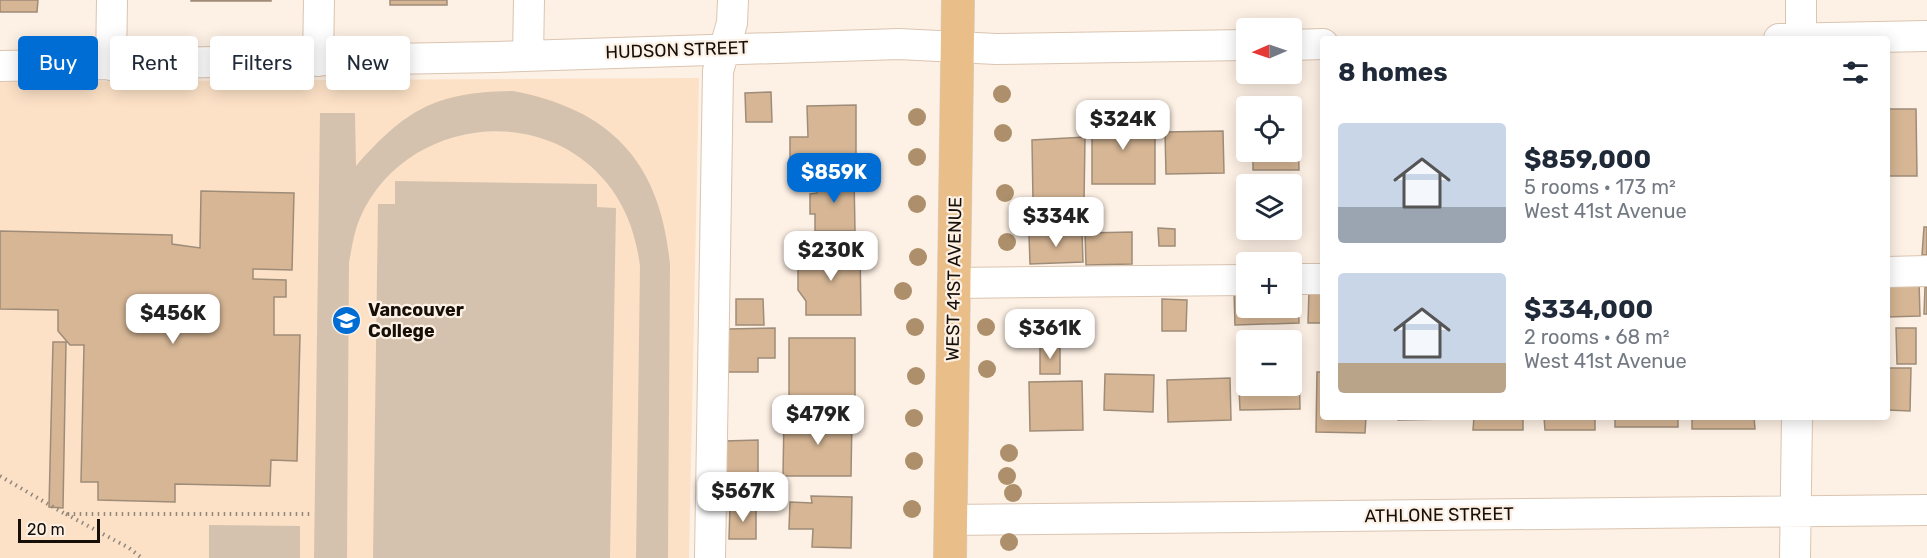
<!DOCTYPE html>
<html lang="en">
<head>
<meta charset="utf-8">
<style>
  :root { --surface:#fff; --page:#f2f2f3; --text:#1f2937; --muted:#747a83; --accent:#006dd4 }
  body { margin:0; font-family:Rubik,sans-serif; background:var(--page); color:var(--text); height:100vh; display:flex; flex-direction:column; font-size:22px; white-space:nowrap }
  * { box-sizing:border-box; margin:0 }
  p { font-size:20px; color:var(--muted) }
  .icon { flex:none; width:33px; height:33px; fill:none; stroke:currentColor; stroke-width:2; stroke-linecap:round; stroke-linejoin:round }
  .map { position:relative; flex:1; overflow:hidden }
  .sheet { position:absolute; left:1320px; top:36px; width:570px; height:384px; display:flex; flex-direction:column; background:var(--surface); border-radius:6px; box-shadow:0 3px 15px #0003 }
  .sheet>* { flex:none }
  .hud { position:absolute; left:18px; top:36px; width:570px; height:54px; display:flex; gap:12px }
  .needle { width:39px; rotate:268deg }
  .buttons { position:absolute; left:1236px; top:18px; display:grid; gap:12px }
  .buttons a { display:grid; place-items:center; width:66px; height:66px; border-radius:6px; background:var(--surface); box-shadow:0 3px 15px #0003; font-size:30px }
  .scale { position:absolute; left:18px; bottom:15px; width:82px; box-sizing:border-box; padding-left:6px; border:3px solid #160f08; border-top:0; font-size:16px; line-height:21px; white-space:nowrap; color:#160f08; -webkit-text-stroke:4px #fdf0e4; paint-order:stroke }
  .price { position:absolute; translate:-50% -51px; padding:0 14px; border-radius:12px; background:#fff; color:#222; font-size:20px; line-height:39px; filter:drop-shadow(0 2px 3px #0008) }
  .price::after { content:''; position:absolute; left:50%; top:36px; width:18px; height:14px; margin-left:-9px; background:inherit; clip-path:polygon(0 0,100% 0,50% 100%) }
  .price.on { background:var(--accent); color:#fff }
  ul { padding:0; list-style:none }
  li { display:flex; align-items:center; gap:18px; height:150px; padding:0 18px }
  li span { display:grid; place-items:center; flex:none; width:168px; height:120px; border-radius:6px; color:#555 }
  li>.icon { margin-inline-start:auto }
  span .icon { width:72px; height:72px; fill:#fffc; stroke-width:1 }
  li b { font-size:26px }
  h2 { display:flex; justify-content:space-between; align-items:center; height:72px; padding:0 18px; font-size:26px }
  .chip { padding:0 21px; border-radius:6px; background:var(--surface); box-shadow:0 3px 15px #0003; font-size:21px; line-height:54px }
  .chip.on { background:var(--accent); color:#fff }
  .map>svg:first-child { display:block }
  .built { fill:#fce1c6 }
  .green { fill:#d5c2ae }
  .building { fill:#d6b695; stroke:#9f8c78; stroke-width:1.5 }
  .lines { fill:none; stroke-linecap:round; stroke-linejoin:round }
  .minor-casing { stroke:#dac5b1; stroke-width:32 }
  .major-casing { stroke:#d5d4d3; stroke-width:34 }
  .path { stroke:#91877d; stroke-width:4; stroke-dasharray:1.5 4.5; stroke-linecap:butt }
  .minor { stroke:#fff; stroke-width:30 }
  .major { stroke:#e9be88; stroke-width:33 }
  .tree { fill:#ad906b }
  .labels { text-anchor:middle; dominant-baseline:central; stroke-width:4.5; stroke-linejoin:round; paint-order:stroke }
  .street-label { font-size:18px; fill:#160f08; stroke:#fdf0e4 }
  .poi-label { font-size:18px; font-weight:bold; fill:#160f08; stroke:#fdf0e4; text-anchor:start }
</style>
</head>
<body>
<div class="map">
<svg width="1927" height="558" viewBox="0 0 1927 558">
  <rect width="100%" height="100%" fill="#fdf0e4"/>
  <path class="built" d="M699,78L689,558H0V82Z"/>
  <path class="green" d="M513,91C613,110 661,164 670,265L668,558H636L640,266C636,235 626,206 606,182C539,100 402,121 360,218C354,232 352,247 349,262L347,558H314L320,113H355L356,166C406,109 436,92 513,91Z
    M395,181L597,184V207L616,208L610,558H373L378,204H395Z
    M209,525L300,526V558H209Z"/>
  <path class="building" d="M0,0H38L37,12H0Z
    M191,0H271V1H191Z
    M390,0H447V5H390Z
    M771,92L772,122H746L745,93Z
    M856,105V162L790,163V137H808L807,106Z
    M1887,109H1916L1917,176H1887Z
    M1092,119H1155V184H1092Z
    M1223,131L1224,173L1166,174L1165,132Z
    M1322,132H1323V190H1322Z
    M1292,135H1298L1299,170H1253V152H1292Z
    M1085,137L1084,202H1033L1032,140Z
    M817,176H854L855,231H815V214H810V194L817,193Z
    M201,191L294,193L292,270L253,269V279L286,280V297H274V335H300L297,461L271,460L270,486L175,484V502L98,500V482H81L84,345H70L58,331V310L0,309V231L172,235V244L200,248Z
    M1238,205H1246V218H1238Z
    M1924,227H1927V255H1922Z
    M1158,228L1175,229V246H1159Z
    M1082,232L1083,262L1030,264L1029,234Z
    M1132,232V264L1086,265L1085,233Z
    M804,250H860L861,315H806V301L798,290V266H804Z
    M1919,281L1920,316L1887,317V282Z
    M1925,287H1927V314H1924Z
    M1292,289H1298L1299,323L1235,325L1234,291H1246V308H1292Z
    M1309,290H1323V323H1308Z
    M736,299H763L764,325H736Z
    M1162,299L1187,300L1186,331H1162Z
    M775,328V358H758V372H728V329Z
    M1896,328H1916V364H1897Z
    M789,338H855V398H789Z
    M53,342H66L63,508L49,507Z
    M1040,346H1060V374H1040Z
    M1292,365H1299L1300,409L1240,410L1238,366H1246V386H1292Z
    M1887,368H1911L1910,411L1887,410Z
    M1317,372H1323V417H1366L1365,433L1316,432Z
    M1105,374L1154,375L1153,412L1104,410Z
    M1230,378L1231,420L1168,422L1167,380Z
    M1082,381L1083,430L1030,431L1029,382Z
    M784,416H852L851,476H783Z
    M1398,417H1447V419L1398,420Z
    M1474,417H1523V430H1473Z
    M1544,417H1595V430H1545Z
    M1615,417H1678V427H1615Z
    M1692,417H1754L1755,429H1692Z
    M758,440V484H725V441Z
    M730,486H756L755,504L729,503Z
    M811,496L852,497L851,548L812,547L813,529H789L790,502L812,503Z
    M730,506H756V539H729Z"/>
  <g class="lines">
    <defs>
      <path id="minor" d="M1779,39L1927,36
        M1801,39V0
        M1292,45L1323,44
        M528,56L529,0
        M318,61L319,0
        M111,65L112,0
        M0,66L496,57L899,44L996,49L1246,45
        M1887,272L1927,271
        M1292,279H1323
        M953,283L1246,280
        M950,520L1927,510
        M710,558L718,71L732,23L733,0
        M1795,558L1797,417"/>
      <path id="major" d="M950,558L958,0"/>
    </defs>
    <use href="#minor" class="minor-casing"/>
    <use href="#major" class="major-casing"/>
    <path class="path" d="M0,476L65,514H311
      M66,514L129,548L142,558"/>
    <use href="#minor" class="minor"/>
    <use href="#major" class="major"/>
  </g>
  <g class="tree">
    <circle cx="1002" cy="94" r="9"/>
    <circle cx="917" cy="117" r="9"/>
    <circle cx="1003" cy="133" r="9"/>
    <circle cx="917" cy="157" r="9"/>
    <circle cx="1005" cy="193" r="9"/>
    <circle cx="917" cy="204" r="9"/>
    <circle cx="1007" cy="242" r="9"/>
    <circle cx="918" cy="257" r="9"/>
    <circle cx="903" cy="291" r="9"/>
    <circle cx="915" cy="327" r="9"/>
    <circle cx="986" cy="327" r="9"/>
    <circle cx="987" cy="369" r="9"/>
    <circle cx="916" cy="376" r="9"/>
    <circle cx="914" cy="418" r="9"/>
    <circle cx="1009" cy="453" r="9"/>
    <circle cx="914" cy="461" r="9"/>
    <circle cx="1007" cy="476" r="9"/>
    <circle cx="1013" cy="493" r="9"/>
    <circle cx="912" cy="509" r="9"/>
    <circle cx="1009" cy="542" r="9"/>
  </g>
  <defs>
    <symbol id="school-disc" viewBox="-11 -11 22 22"><circle r="9.5" fill="#006dd4" stroke="#fdf0e4"/><path d="M0-5L7-2L0 1L-7-2ZM-4 1L0 2.5L4 1V4Q0 6-4 4Z" fill="#fff"/></symbol>
  </defs>
  <g fill-rule="evenodd">
    <use href="#school-disc" x="330" y="304" width="33" height="33"/>
  </g>
  <g class="labels">
    <g class="street-label">
      <text transform="translate(677 50) rotate(-2)">HUDSON STREET</text>
      <text transform="translate(954 279) rotate(-89)">WEST 41ST AVENUE</text>
      <text transform="translate(1439 515) rotate(-1)">ATHLONE STREET</text>
    </g>
    <g class="poi-label">
      <text x="368" y="310">Vancouver<tspan x="368" dy="21">College</tspan></text>
    </g>
  </g>
</svg>
<div class="buttons">
<a><svg class="needle" viewBox="-14 -14 28 28"><path d="M0-13l5 13h-10z" fill="#e53935"/><path d="M0 13l5-13h-10z" fill="#747a83"/></svg></a>
<a><svg class="icon" aria-label="locate" viewBox="0 0 24 24"><circle cx="12" cy="12" r="6"/><path d="M12 2v4M12 18v4M2 12h4M18 12h4"/></svg></a>
<a><svg class="icon" aria-label="layers" viewBox="0 0 24 24"><path d="M12 4l9 5-9 5-9-5zM3 14l9 5 9-5"/></svg></a>
<a>+</a>
<a>−</a>
</div>
<div class="scale">20 m</div>
<b class="price" style="left:1123px;top:151px">$324K</b>
<b class="price on" style="left:834px;top:204px">$859K</b>
<b class="price" style="left:1056px;top:248px">$334K</b>
<b class="price" style="left:831px;top:282px">$230K</b>
<b class="price" style="left:173px;top:345px">$456K</b>
<b class="price" style="left:1050px;top:360px">$361K</b>
<b class="price" style="left:818px;top:446px">$479K</b>
<b class="price" style="left:743px;top:523px">$567K</b>
<div class="hud">
<a class="chip on">Buy</a>
<a class="chip">Rent</a>
<a class="chip">Filters</a>
<a class="chip">New</a>
</div>
<section class="sheet">
<h2>8 homes<svg class="icon" aria-label="filters" viewBox="0 0 24 24"><path d="M4 7h16M4 17h16"/><circle cx="9" cy="7" r="2"/><circle cx="15" cy="17" r="2"/></svg></h2>
<ul>
<li><span style="background:linear-gradient(#c9d6e8 70%,#9aa5b1 0)"><svg class="icon" aria-label="home" viewBox="0 0 24 24"><path d="M3 11l9-7 9 7M6 9v11h12V9"/></svg></span><div><b>$859,000</b><p>5 rooms · 173 m²</p><p>West 41st Avenue</p></div></li>
<li><span style="background:linear-gradient(#c9d6e8 75%,#b9a48a 0)"><svg class="icon" aria-label="home" viewBox="0 0 24 24"><path d="M3 11l9-7 9 7M6 9v11h12V9"/></svg></span><div><b>$334,000</b><p>2 rooms · 68 m²</p><p>West 41st Avenue</p></div></li>
</ul>
</section>
</div>
</body>
</html>
